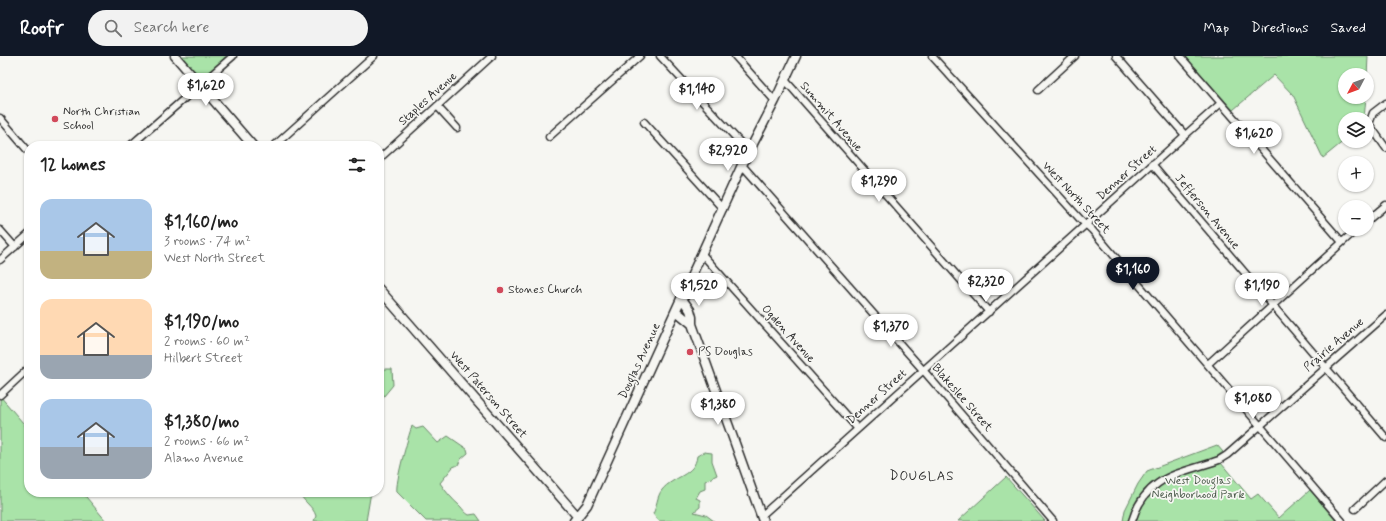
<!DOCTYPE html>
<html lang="en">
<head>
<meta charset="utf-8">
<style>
  :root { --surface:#fff; --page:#f2f2f2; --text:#222; --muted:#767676; --accent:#111827 }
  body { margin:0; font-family:Mynerve,sans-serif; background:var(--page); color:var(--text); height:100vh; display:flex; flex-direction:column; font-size:15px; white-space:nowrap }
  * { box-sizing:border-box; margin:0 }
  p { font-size:13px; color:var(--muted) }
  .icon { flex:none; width:22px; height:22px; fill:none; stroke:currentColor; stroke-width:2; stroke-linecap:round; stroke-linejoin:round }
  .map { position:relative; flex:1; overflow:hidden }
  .side { position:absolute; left:24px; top:85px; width:360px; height:356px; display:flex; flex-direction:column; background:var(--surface); border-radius:16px; box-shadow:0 1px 3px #0004 }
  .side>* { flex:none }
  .needle { width:26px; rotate:229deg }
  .controls { position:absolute; left:1338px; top:12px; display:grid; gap:8px }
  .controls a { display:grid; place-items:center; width:36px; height:36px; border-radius:50%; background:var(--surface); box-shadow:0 1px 3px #0004; font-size:20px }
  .price { position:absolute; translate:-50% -34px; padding:0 9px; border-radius:14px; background:#fff; color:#222; font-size:13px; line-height:26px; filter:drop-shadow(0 1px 2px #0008) }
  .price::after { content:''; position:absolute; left:50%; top:24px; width:12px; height:9px; margin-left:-6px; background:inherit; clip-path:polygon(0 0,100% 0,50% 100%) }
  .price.on { background:var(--accent); color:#fff }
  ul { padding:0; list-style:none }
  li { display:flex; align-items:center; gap:12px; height:100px; padding:0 16px }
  li span { display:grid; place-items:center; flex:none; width:112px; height:80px; border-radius:12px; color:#555 }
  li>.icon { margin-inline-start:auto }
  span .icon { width:48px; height:48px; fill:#fffc; stroke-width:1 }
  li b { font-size:17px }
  h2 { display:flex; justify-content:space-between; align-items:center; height:48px; padding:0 16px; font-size:17px }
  header { display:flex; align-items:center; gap:24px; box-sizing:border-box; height:56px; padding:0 20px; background:var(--accent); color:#fff }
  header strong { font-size:19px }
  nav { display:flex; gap:22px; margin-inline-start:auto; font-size:14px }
  .search { width:280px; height:36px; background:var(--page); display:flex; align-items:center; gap:10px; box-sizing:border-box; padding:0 14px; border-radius:22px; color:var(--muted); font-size:15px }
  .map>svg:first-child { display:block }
  .green { fill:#a9e3a8; stroke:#6a876a }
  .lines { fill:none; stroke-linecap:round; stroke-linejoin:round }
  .street-casing { stroke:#2b2b2b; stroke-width:9 }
  .secondary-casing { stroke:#2b2b2b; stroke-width:11 }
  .street { stroke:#f6f6f2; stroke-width:6 }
  .secondary { stroke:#f6f6f2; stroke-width:8 }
  .poi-dot { fill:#d1495b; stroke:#f6f6f2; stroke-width:1.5 }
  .labels { text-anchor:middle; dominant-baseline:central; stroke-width:3.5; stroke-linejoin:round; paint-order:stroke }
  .street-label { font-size:12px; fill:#2b2b2b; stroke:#f6f6f2 }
  .poi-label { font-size:12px; fill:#2b2b2b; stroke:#f6f6f2; text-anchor:start }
  .park-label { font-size:12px; fill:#4a594a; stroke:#f6f6f2 }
  .neighbourhood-label { font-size:13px; letter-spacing:1px; fill:#2b2b2b; stroke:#f6f6f2 }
</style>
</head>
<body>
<header>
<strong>Roofr</strong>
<div class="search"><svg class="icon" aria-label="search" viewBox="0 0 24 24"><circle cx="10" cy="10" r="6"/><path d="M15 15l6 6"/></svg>Search here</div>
<nav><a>Map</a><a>Directions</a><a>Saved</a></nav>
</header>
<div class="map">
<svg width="1386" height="465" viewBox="0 0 1386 465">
  <rect width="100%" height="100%" fill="#f6f6f2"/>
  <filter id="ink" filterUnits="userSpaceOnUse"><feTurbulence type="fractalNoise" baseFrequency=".025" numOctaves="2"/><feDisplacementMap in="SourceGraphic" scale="8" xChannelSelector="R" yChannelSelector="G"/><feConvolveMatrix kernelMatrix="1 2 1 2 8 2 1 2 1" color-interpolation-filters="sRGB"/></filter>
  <g filter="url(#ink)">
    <path class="green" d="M175,0H233L201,29Z
      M1185,0H1368L1367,21V19H1345V41H1366L1364,63H1345V84L1323,102L1293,39L1274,19L1233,54Z
      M385,313H392L393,329L379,346V316Z
      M0,340L29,374V436H82L106,465H0Z
      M412,370L416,373L423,371L438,387L448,380L467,393L468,397L461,403L458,409L453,411L440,427C446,436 452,443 460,450C463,453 465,457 469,459L476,458L481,465H426L397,436C395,427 408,381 412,370Z
      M1217,389L1223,396L1216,401L1251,443L1258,438L1279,462L1310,434L1336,465H1123L1125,454L1138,428L1147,415Z
      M704,396L712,397V405L717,419L705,425V433L700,435L696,442L700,444V451L694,456L706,459L714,465H659L653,458C657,450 657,440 662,434C673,420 695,420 697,400Z
      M1006,421L1045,465H958Z
      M299,436H371L366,465H314L316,460C313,450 303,446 299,436Z"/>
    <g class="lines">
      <defs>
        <path id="street" d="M660,0L749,96
          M735,0L775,45
          M932,0L1080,163L1092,174L1342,465
          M1116,0L1185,79
          M1180,0L1342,186
          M785,24L989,256
          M1038,34L1075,0
          M1386,47L1373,57L1369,68L1386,92
          M437,50L457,72
          M0,62L29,96
          M644,66L723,153
          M549,81L640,0
          M130,90L233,0
          M274,90L374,0
          M379,103L492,0
          M1152,108L1386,382
          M742,109L923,314L1053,465
          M1367,165L1386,149
          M0,174L15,191
          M702,198L858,373
          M0,204L29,178
          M1208,308L1357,173
          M0,339L29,312
          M1355,453L1386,424
          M761,460L1221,47
          M1132,465C1146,419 1180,418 1219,404L1227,399L1386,259"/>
        <path id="secondary" d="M175,0L253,90
          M379,233L578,461
          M682,243L690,254L692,261V268L763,465
          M676,255L692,268
          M574,465L587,449L742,109L775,45L796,0"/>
      </defs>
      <use href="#street" class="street-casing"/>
      <use href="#secondary" class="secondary-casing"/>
      <use href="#street" class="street"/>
      <use href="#secondary" class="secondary"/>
    </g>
  </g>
  <g class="poi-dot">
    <circle cx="55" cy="63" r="4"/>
    <circle cx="500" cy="234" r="4"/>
    <circle cx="690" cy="296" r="4"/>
  </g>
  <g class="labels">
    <g class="street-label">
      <text transform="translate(428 43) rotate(-42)">Staples Avenue</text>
      <text transform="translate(831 61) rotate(49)">Summit Avenue</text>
      <text transform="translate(1127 117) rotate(-42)">Denner Street</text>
      <text transform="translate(1076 142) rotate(47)">West North Street</text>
      <text transform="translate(1207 156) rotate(50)">Jefferson Avenue</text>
      <text transform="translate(788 278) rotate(48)">Ogden Avenue</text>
      <text transform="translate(1334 289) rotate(-41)">Prairie Avenue</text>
      <text transform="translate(640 305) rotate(-65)">Douglas Avenue</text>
      <text transform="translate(488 339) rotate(49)">West Paterson Street</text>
      <text transform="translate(877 341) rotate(-42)">Denner Street</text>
      <text transform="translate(962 342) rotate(49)">Blakeslee Street</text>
    </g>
    <g class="poi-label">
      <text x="63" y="56">North Christian<tspan x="63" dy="14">School</tspan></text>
      <text x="508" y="234">Stones Church</text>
      <text x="698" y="296">PS Douglas</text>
    </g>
    <g class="park-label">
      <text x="1198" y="425">West Douglas<tspan x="1198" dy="14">Neighborhood Park</tspan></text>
    </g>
    <g class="neighbourhood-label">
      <text x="922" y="420">DOUGLAS</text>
    </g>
  </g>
</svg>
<div class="controls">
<a><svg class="needle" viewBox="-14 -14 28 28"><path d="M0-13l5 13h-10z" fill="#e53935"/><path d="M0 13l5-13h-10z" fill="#767676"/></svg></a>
<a><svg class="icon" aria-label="layers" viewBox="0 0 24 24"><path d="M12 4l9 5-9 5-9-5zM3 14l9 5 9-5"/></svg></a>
<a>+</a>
<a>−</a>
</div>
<b class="price" style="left:206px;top:51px">$1,620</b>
<b class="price" style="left:697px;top:55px">$1,140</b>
<b class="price" style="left:1254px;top:99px">$1,620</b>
<b class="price" style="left:728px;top:116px">$2,920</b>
<b class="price" style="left:879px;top:147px">$1,290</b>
<b class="price on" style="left:1133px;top:235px">$1,160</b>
<b class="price" style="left:986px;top:247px">$2,320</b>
<b class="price" style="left:699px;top:251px">$1,520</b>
<b class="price" style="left:1262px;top:251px">$1,190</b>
<b class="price" style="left:891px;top:292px">$1,370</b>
<b class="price" style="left:1253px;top:364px">$1,080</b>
<b class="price" style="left:718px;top:370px">$1,380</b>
<section class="side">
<h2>12 homes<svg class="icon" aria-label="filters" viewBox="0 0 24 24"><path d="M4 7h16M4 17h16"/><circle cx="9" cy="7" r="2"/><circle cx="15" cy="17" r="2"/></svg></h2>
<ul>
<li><span style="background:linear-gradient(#a9c7e8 65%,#c2b280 0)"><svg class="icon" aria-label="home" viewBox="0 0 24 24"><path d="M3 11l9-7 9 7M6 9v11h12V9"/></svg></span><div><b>$1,160/mo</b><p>3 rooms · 74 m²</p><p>West North Street</p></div></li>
<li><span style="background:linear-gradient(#ffd9b3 70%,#9aa5b1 0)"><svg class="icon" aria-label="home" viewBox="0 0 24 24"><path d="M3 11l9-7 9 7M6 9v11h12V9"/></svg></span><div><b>$1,190/mo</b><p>2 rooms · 60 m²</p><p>Hilbert Street</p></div></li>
<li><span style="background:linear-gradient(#a9c7e8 60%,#9aa5b1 0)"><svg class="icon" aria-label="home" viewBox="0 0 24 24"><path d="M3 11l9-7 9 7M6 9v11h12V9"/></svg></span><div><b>$1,380/mo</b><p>2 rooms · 66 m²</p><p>Alamo Avenue</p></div></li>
</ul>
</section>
</div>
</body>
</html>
